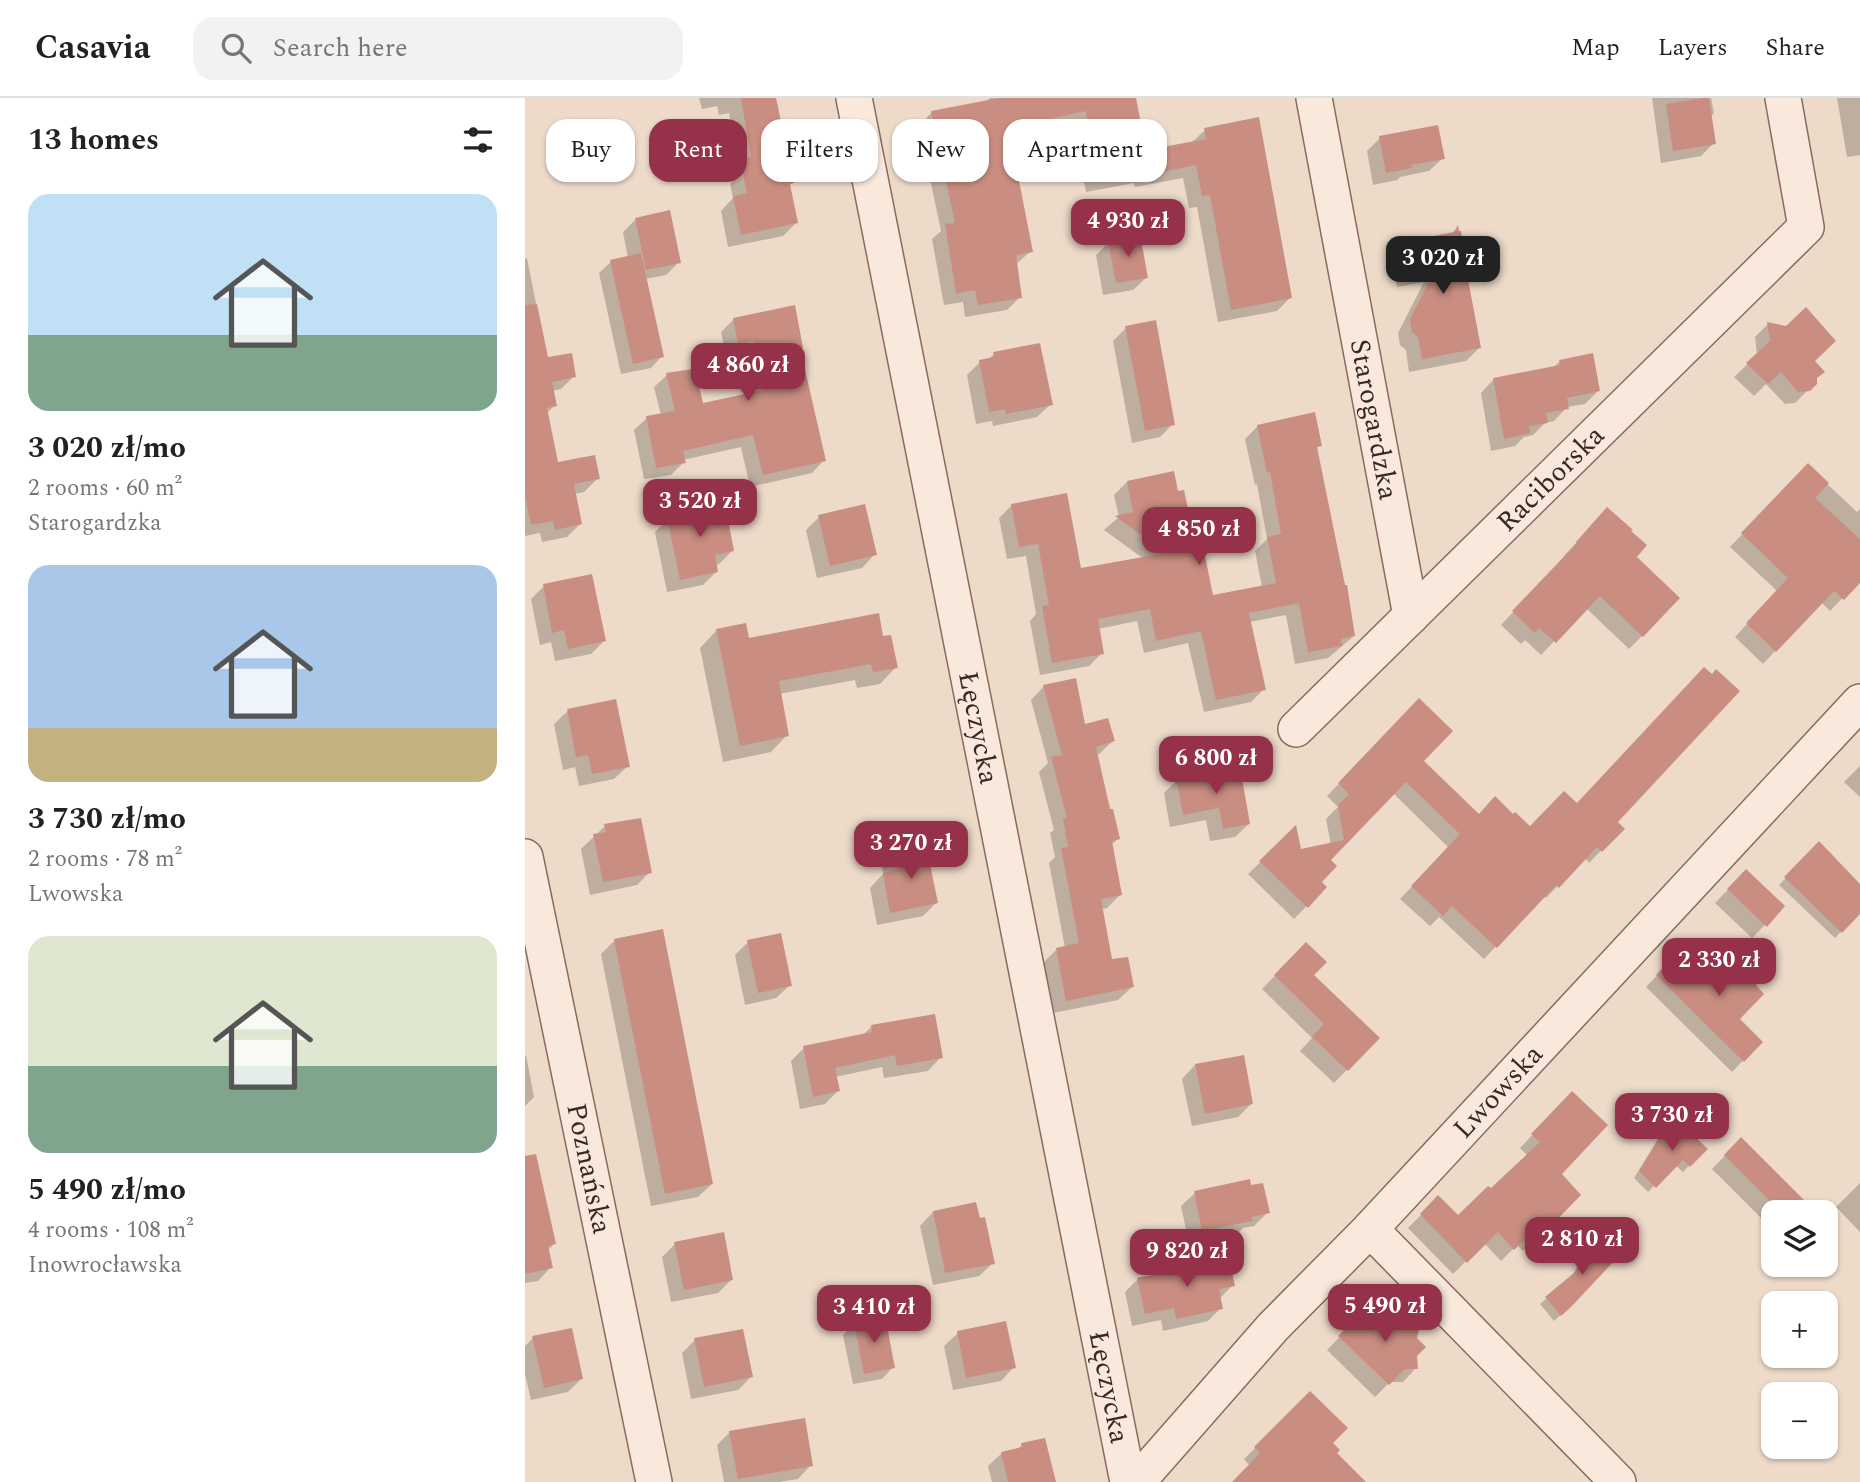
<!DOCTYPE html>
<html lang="en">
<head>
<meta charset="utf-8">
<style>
  :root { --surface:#fff; --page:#f2f2f2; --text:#222; --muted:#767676; --line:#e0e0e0; --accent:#953149 }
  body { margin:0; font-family:Spectral,serif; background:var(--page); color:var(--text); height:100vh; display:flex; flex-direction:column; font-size:26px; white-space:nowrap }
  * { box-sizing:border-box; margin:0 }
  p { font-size:23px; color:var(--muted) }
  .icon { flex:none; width:38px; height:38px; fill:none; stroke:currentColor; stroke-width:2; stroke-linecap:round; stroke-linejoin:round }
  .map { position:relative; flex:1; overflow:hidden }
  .drawer { display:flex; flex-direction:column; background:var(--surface); width:525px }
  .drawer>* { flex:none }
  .hud { position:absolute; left:21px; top:21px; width:665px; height:63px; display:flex; gap:14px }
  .fabs { position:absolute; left:1236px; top:1102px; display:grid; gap:14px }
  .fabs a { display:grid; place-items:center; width:77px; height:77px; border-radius:14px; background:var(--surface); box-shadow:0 2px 5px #0004; font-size:35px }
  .price { position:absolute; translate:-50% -60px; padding:0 16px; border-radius:14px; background:var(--accent); color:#fff; font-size:23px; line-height:46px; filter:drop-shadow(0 2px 4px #0008) }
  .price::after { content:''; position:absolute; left:50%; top:42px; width:21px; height:16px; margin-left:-10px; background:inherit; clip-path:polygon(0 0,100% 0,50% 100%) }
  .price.selected { background:#222; color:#fff }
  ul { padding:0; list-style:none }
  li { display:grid; align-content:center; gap:14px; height:371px; padding:0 28px }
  li span { display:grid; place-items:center; height:217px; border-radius:21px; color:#555 }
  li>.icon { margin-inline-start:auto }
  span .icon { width:126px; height:126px; fill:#fffc; stroke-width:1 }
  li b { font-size:30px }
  h2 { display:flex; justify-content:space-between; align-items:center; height:84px; padding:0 28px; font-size:30px }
  .pill { padding:0 24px; border-radius:21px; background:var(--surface); box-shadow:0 2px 5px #0004; font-size:24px; line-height:63px }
  .pill.selected { background:var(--accent); color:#fff }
  header { display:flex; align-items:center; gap:42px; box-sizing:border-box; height:98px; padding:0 35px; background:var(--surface); border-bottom:2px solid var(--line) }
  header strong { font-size:33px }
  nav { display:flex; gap:38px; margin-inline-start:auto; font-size:24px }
  .search { width:490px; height:63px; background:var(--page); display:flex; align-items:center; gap:18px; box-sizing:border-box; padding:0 24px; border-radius:21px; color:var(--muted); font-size:26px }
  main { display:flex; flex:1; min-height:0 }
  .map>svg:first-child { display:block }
  .shadow { fill:#0003 }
  .building { fill:#c98e81 }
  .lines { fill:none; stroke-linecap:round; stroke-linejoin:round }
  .minor-casing { stroke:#896b5e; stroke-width:38 }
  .minor { stroke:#f8e9dc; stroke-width:35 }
  .labels { text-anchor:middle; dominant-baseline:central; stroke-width:6; stroke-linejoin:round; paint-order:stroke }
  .street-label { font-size:28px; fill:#3a2721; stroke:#f5e6d9 }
</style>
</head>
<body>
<header>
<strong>Casavia</strong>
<div class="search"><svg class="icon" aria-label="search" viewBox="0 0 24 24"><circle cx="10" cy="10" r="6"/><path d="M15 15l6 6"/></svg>Search here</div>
<nav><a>Map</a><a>Layers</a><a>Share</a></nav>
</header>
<main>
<section class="drawer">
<h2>13 homes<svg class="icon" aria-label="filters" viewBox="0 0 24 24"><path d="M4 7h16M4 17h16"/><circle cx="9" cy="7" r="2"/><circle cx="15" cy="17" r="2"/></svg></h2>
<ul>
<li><span style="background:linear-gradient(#bfe0f5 65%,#7fa58c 0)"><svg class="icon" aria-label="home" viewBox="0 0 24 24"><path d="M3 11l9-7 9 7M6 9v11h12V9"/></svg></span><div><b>3 020 zł/mo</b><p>2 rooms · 60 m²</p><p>Starogardzka</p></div></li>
<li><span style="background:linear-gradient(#a9c7e8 75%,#c2b280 0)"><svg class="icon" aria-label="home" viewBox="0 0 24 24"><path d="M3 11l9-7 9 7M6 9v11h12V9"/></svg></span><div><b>3 730 zł/mo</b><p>2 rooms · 78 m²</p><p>Lwowska</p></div></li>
<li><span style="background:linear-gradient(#dfe7d0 60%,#7fa58c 0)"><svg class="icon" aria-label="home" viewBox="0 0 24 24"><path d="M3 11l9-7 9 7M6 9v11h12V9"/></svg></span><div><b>5 490 zł/mo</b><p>4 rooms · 108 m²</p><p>Inowrocławska</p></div></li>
</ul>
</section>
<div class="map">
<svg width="1335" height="1384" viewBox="0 0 1335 1384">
  <rect width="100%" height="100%" fill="#eddac9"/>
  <path class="shadow" d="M174,0H251L267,84L264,88L271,125L258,138L203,149L196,113L208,100L205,86L208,83L206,74L212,68L204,15L194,17L192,8L177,11Z
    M465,0H609L619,54L666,45L680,32L765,200L752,213L693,224L672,109L664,110L658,80L610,89L609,85L561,94L552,47L550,48L548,25L492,37L485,45L506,153L490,167L495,199L482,212L440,219L438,204L419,207L407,141L416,133L394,28L407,14L461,4Z
    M1127,0H1186L1189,15L1185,19L1189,45L1176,58L1136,65Z
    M1312,0H1335V57L1322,59Z
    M855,40L918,60L904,73L875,79L872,82L848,87L842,53Z
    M111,121L154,164L141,177L120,181L137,258L126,270L96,276L74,175L86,164L103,160L98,134Z
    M932,130L954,250L941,263L884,274L881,252L875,247L873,235L899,184L872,189L867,159L880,146L925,137Z
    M584,144L622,179L608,192L578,197L571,157Z
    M2,160L22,261L49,278L36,291L27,293L30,307L21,316L31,366L73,380L59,394L49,396L55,426L42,439L17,444L15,435L0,438V161Z
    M209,221L276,249L274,251L299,362L287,375L225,389L216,349L158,362L159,364L146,377L119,381L109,332L122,320L136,317L129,289L142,277L177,307L225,296L216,255L201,258L196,234Z
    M1243,226L1262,230L1288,264L1290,285L1270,305L1260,306L1241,286L1229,298L1209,279L1232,257L1230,239Z
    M601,230L648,326L635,339L607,345L588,243Z
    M469,256L526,306L512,319L468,328L467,323L451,326L442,277L455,264L463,262Z
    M1035,263L1073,293L1060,306L1042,309L1029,323L1020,325L1008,337L999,339L990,348L966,353L956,295L969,281L1028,270Z
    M733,328L795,347L790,352L829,538L803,560L770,566L761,517L724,524L739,591L726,604L679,614L663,545L619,555L612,523L573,531L577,555L564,568L515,577L505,523L511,516L501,458L482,461L474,420L487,407L554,472L619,461L579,432L594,419L589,397L602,384L652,395L686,499L737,489L730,453L742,441L732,386L730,387L720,341Z
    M1283,368L1332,414L1335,411V482L1305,513L1296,504L1238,566L1210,539L1252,493L1205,449Z
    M170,409L207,453L194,466L190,467L191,474L178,487L142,494L130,434L143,421L161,417Z
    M1082,411L1109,460L1117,538L1104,551L1061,510L1016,557L1000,542L996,546L976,527L1040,459L1039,458Z
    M294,419L350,456L337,470L292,480L281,432Z
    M19,488L79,543L66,556L30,563L26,544L15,547L6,501Z
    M220,527L223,542L357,540L371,569L355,586L332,590L330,582L254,596L262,637L246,654L198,664L175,550L191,533Z
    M519,588L559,628L588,643L574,656L571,657L593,741L586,747L595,797L582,810L576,811L586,863L607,889L593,902L528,915L518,865L531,852L540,850L524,765L530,759L525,735L529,732L514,674L523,665L506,602Z
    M43,613L103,668L89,681L54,688L50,669L38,672L29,626Z
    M882,615L896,663L953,718L1005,731L1052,707L1090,724L1097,731L1064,765L1060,760L1021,800L1018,798L959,861L914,819L905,828L875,801L924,750L868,695L804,762L794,784L800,789L769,821L723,776L770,731L775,753L806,747L801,721L813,709L802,698Z
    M1335,668V699L1319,684Z
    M652,682L724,726L710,739L685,743L681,722L645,729L639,695Z
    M80,728L125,774L112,787L65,797L56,751Z
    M1294,746L1335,787V813L1310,840L1254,787Z
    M370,755L411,805L398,818L352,827L345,790L358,776L357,768Z
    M1221,773L1240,827L1227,840L1190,805Z
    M89,843L187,1086L173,1099L126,1108L76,856Z
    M223,844L265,887L251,900L220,907L210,857Z
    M781,846L787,877L853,940L809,985L775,953L787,940L737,891Z
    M1150,859L1174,882L1228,887L1212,921L1236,944L1207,974L1121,889Z
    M347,928L416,959L403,973L359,980L357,969L310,979L313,993L300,1006L275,1011L266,963L279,950L337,938Z
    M1,957L9,999L0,1008V958Z
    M670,967L726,1006L713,1019L667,1028L657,981Z
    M1047,995L1034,1076L1054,1097L998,1153L992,1147L976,1163L959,1145L928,1176L883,1130L913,1100L933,1119L966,1093L1003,1058L995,1050Z
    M1148,1021L1180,1051L1158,1074L1150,1067L1123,1094L1109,1080L1142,1026Z
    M1216,1041L1285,1115H1248V1132L1187,1071Z
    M1335,1085V1134L1311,1109Z
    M670,1095L743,1114L729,1128L718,1130L712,1136L664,1145L656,1108Z
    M0,1104L29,1146L23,1152L26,1169L13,1183L0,1185Z
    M408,1114L468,1165L454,1178L408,1187L395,1128Z
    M1071,1142L1038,1215L1029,1223L1015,1206L1046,1179L1066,1148Z
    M150,1146L206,1182L193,1195L146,1204L137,1159Z
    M613,1181L708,1187L694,1201L696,1210L683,1223L638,1233L636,1222L607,1228L600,1194Z
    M838,1215L853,1230L890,1240L891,1270L878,1284H865L850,1299L802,1252Z
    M330,1225L368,1269L357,1281L328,1286L318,1237Z
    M433,1235L489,1269L476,1283L428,1292L419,1248Z
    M8,1240L56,1281L43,1294L6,1302L0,1276V1248Z
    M170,1242L226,1279L213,1292L166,1301L157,1255Z
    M785,1295L810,1355L839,1384H709L725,1368L719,1361Z
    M205,1334L286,1367L273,1381L254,1384H199L192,1347Z
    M497,1347L529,1384H467L463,1368L477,1355L493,1351Z"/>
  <path class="building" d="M216,0H251L269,85L265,86L273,125L216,137L208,98L222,95L217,71L221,70L219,60L226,59Z
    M474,0H611L621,52L681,41L679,30L734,19L767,200L706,212L685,97L677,98L671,67L622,77V73L574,82L565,35L563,36L561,13L496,27L497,35L485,37L508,154L491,157L497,200L453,207L450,192L431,195L420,126L430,125L406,13Z
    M1178,0H1184L1191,46L1148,53L1141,6Z
    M913,27L920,61L886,67L887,70L861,75L854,38Z
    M145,112L156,165L121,172L110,120Z
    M933,127L934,133H936L942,166H940L956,250L897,261L893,239L887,234L885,221L910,172L885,177L879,144L929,134Z
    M615,136L623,180L591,185L583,143Z
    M116,155L139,259L108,266L85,162Z
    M12,206L23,259L47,255L51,279L27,284L32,308L22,310L33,364L70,357L75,381L49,386L57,426L30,432L28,423L6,427L0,397V207Z
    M270,207L278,250H275L301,363L238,377L228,337L158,353L161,365L131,370L121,318L150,313L141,275L168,271L172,288H174L178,305L239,292L229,243L213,246L208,220Z
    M1281,209L1311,243L1290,263L1300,274L1292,280V286L1285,293L1273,294L1256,274L1243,286L1221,265L1245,243L1242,224L1261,228Z
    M631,222L650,327L620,333L600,228Z
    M515,245L528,307L481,316L480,311L464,314L454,262L469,259L468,254Z
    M1068,255L1075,293L1042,300L1044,311L1021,315L1023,325L1004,328L1005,335L979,341L968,280L1035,267L1034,262Z
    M790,314L797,348L792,349L817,472L820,487H822L830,538L816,541L817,548L783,554L774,505L724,515L741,592L691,602L676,533L631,543L625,511L573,521L579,556L527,565L517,508L524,507L513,446L494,449L486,406L542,395L556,470L641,455L590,418L608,414L602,383L649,373L653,393L659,392L672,454L679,453L688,497L751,485L742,439L756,436L745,374L742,375L732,327Z
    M1283,365L1304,385L1290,400L1335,441V485L1319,502L1309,493L1251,554L1221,525L1263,480L1216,435Z
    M199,401L209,453L190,457L193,474L155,482L142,419L170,413L169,407Z
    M340,406L352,457L305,468L293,417Z
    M1082,409L1108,432L1106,433L1122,447L1112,459L1155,500L1118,539L1075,498L1031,545L1014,530L1010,535L987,513L1052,445L1051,444Z
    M67,476L81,543L43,551L39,532L27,535L18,486Z
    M354,515L358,538L366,537L373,570L348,574L346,566L254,583L264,638L215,648L191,531L221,525L224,540Z
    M1179,569L1187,576L1191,571L1215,593L1093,724L1100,731L1077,754L1072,749L1034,790L1031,787L972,850L927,808L918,818L886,788L935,736L881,684L806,762L812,768L797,784L802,789L783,810L734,763L771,727L776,751L819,742L813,707L824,696L813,685L894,600L928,633L899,663L954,716L970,698L988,716L990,714L1005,728L1039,693L1052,705Z
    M551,580L560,626L583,620L590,643L571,649L585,711H588L595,741L587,743L597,797L576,801L587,861L603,859L609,889L541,903L531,850L554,845L536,750L543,749L538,720H542L526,659L537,657L518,587Z
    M91,601L105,669L67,676L63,657L51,659L42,611Z
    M715,669L725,726L698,731L694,710L658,717L651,680Z
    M116,720L127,775L78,784L68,736L81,734L79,726Z
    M1294,743L1335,786V816L1317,835L1259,779Z
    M401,747L413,805L365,815L358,775L373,771L369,753Z
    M1221,771L1260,808L1242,829L1202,791Z
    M138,831L188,1086L140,1096L89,841Z
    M256,835L267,888L233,895L222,842Z
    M781,844L802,864L789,877L855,940L823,973L787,939L799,926L749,877Z
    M1205,849L1237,881L1231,887L1239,896L1215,921L1238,944L1219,964L1131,877L1150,857L1174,880Z
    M410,916L418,960L372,968L370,957L310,970L315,993L288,999L278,948L347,934L346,927Z
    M719,957L728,1006L680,1016L670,966Z
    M1047,993L1083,1027L1037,1076L1056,1097L1012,1142L1006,1136L989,1152L973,1134L942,1165L895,1116L913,1097L933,1117L963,1088L966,1090L1015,1044L1006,1036Z
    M1148,1018L1183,1051L1165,1069L1158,1062L1131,1090L1114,1073Z
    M1216,1039L1292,1115H1257L1199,1057Z
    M11,1056L31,1146L23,1148L28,1170L0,1176V1058Z
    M725,1081L726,1087L738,1085L745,1115L727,1119V1123L677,1133L669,1093Z
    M451,1104L455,1120L460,1119L470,1166L420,1175L408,1113Z
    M199,1134L208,1182L159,1192L149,1144Z
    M1071,1139L1092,1160L1046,1209L1036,1218L1020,1199L1050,1174Z
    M704,1161L710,1188L694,1191L698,1211L651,1221L649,1210L620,1216L612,1180Z
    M838,1212L854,1228L866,1215L876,1224L897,1221L892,1240L901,1249L892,1258L893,1271H880L864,1287L813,1238Z
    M360,1218L370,1270L339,1276L329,1224Z
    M481,1223L491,1270L441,1280L432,1233Z
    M47,1230L58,1281L19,1290L7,1238Z
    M218,1231L228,1279L179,1289L169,1240Z
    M785,1293L823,1330L808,1345L815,1352L812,1355L841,1384H707L735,1355L729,1349Z
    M280,1320L288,1368L213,1381L204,1333Z
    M520,1340L531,1384H483L476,1354L497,1349L496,1345Z"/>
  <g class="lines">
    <defs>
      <g id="minor">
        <path id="s1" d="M329,0L603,1384"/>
        <path id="s2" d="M789,0L886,518"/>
        <path id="s3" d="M771,631L1281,129L1258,0"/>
        <path id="s4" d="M0,759L129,1384"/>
        <path d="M845,1131L1093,1384"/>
        <path id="s5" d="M612,1384L748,1229L845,1131L1335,604"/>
      </g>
    </defs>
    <use href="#minor" class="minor-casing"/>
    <use href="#minor" class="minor"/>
  </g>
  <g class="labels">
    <g class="street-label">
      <text stroke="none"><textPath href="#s2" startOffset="327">Starogardzka</textPath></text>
      <text stroke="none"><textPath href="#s3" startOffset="357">Raciborska</textPath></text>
      <text stroke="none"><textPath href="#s1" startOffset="642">Łęczycka</textPath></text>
      <text stroke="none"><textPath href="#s5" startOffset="532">Lwowska</textPath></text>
      <text stroke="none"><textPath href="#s4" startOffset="318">Poznańska</textPath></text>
      <text stroke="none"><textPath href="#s1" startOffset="1314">Łęczycka</textPath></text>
    </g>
  </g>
</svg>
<div class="fabs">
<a><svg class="icon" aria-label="layers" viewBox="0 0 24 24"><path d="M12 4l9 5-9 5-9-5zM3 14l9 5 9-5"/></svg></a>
<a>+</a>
<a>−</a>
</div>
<b class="price" style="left:603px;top:161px">4 930 zł</b>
<b class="price selected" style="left:918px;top:198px">3 020 zł</b>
<b class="price" style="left:223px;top:305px">4 860 zł</b>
<b class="price" style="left:175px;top:441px">3 520 zł</b>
<b class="price" style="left:674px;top:469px">4 850 zł</b>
<b class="price" style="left:691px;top:698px">6 800 zł</b>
<b class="price" style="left:386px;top:783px">3 270 zł</b>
<b class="price" style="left:1194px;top:900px">2 330 zł</b>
<b class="price" style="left:1147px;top:1055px">3 730 zł</b>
<b class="price" style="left:1057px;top:1179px">2 810 zł</b>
<b class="price" style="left:662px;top:1191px">9 820 zł</b>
<b class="price" style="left:860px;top:1246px">5 490 zł</b>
<b class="price" style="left:349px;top:1247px">3 410 zł</b>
<div class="hud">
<a class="pill">Buy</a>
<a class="pill selected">Rent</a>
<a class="pill">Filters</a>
<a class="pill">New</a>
<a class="pill">Apartment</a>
</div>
</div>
</main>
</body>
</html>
